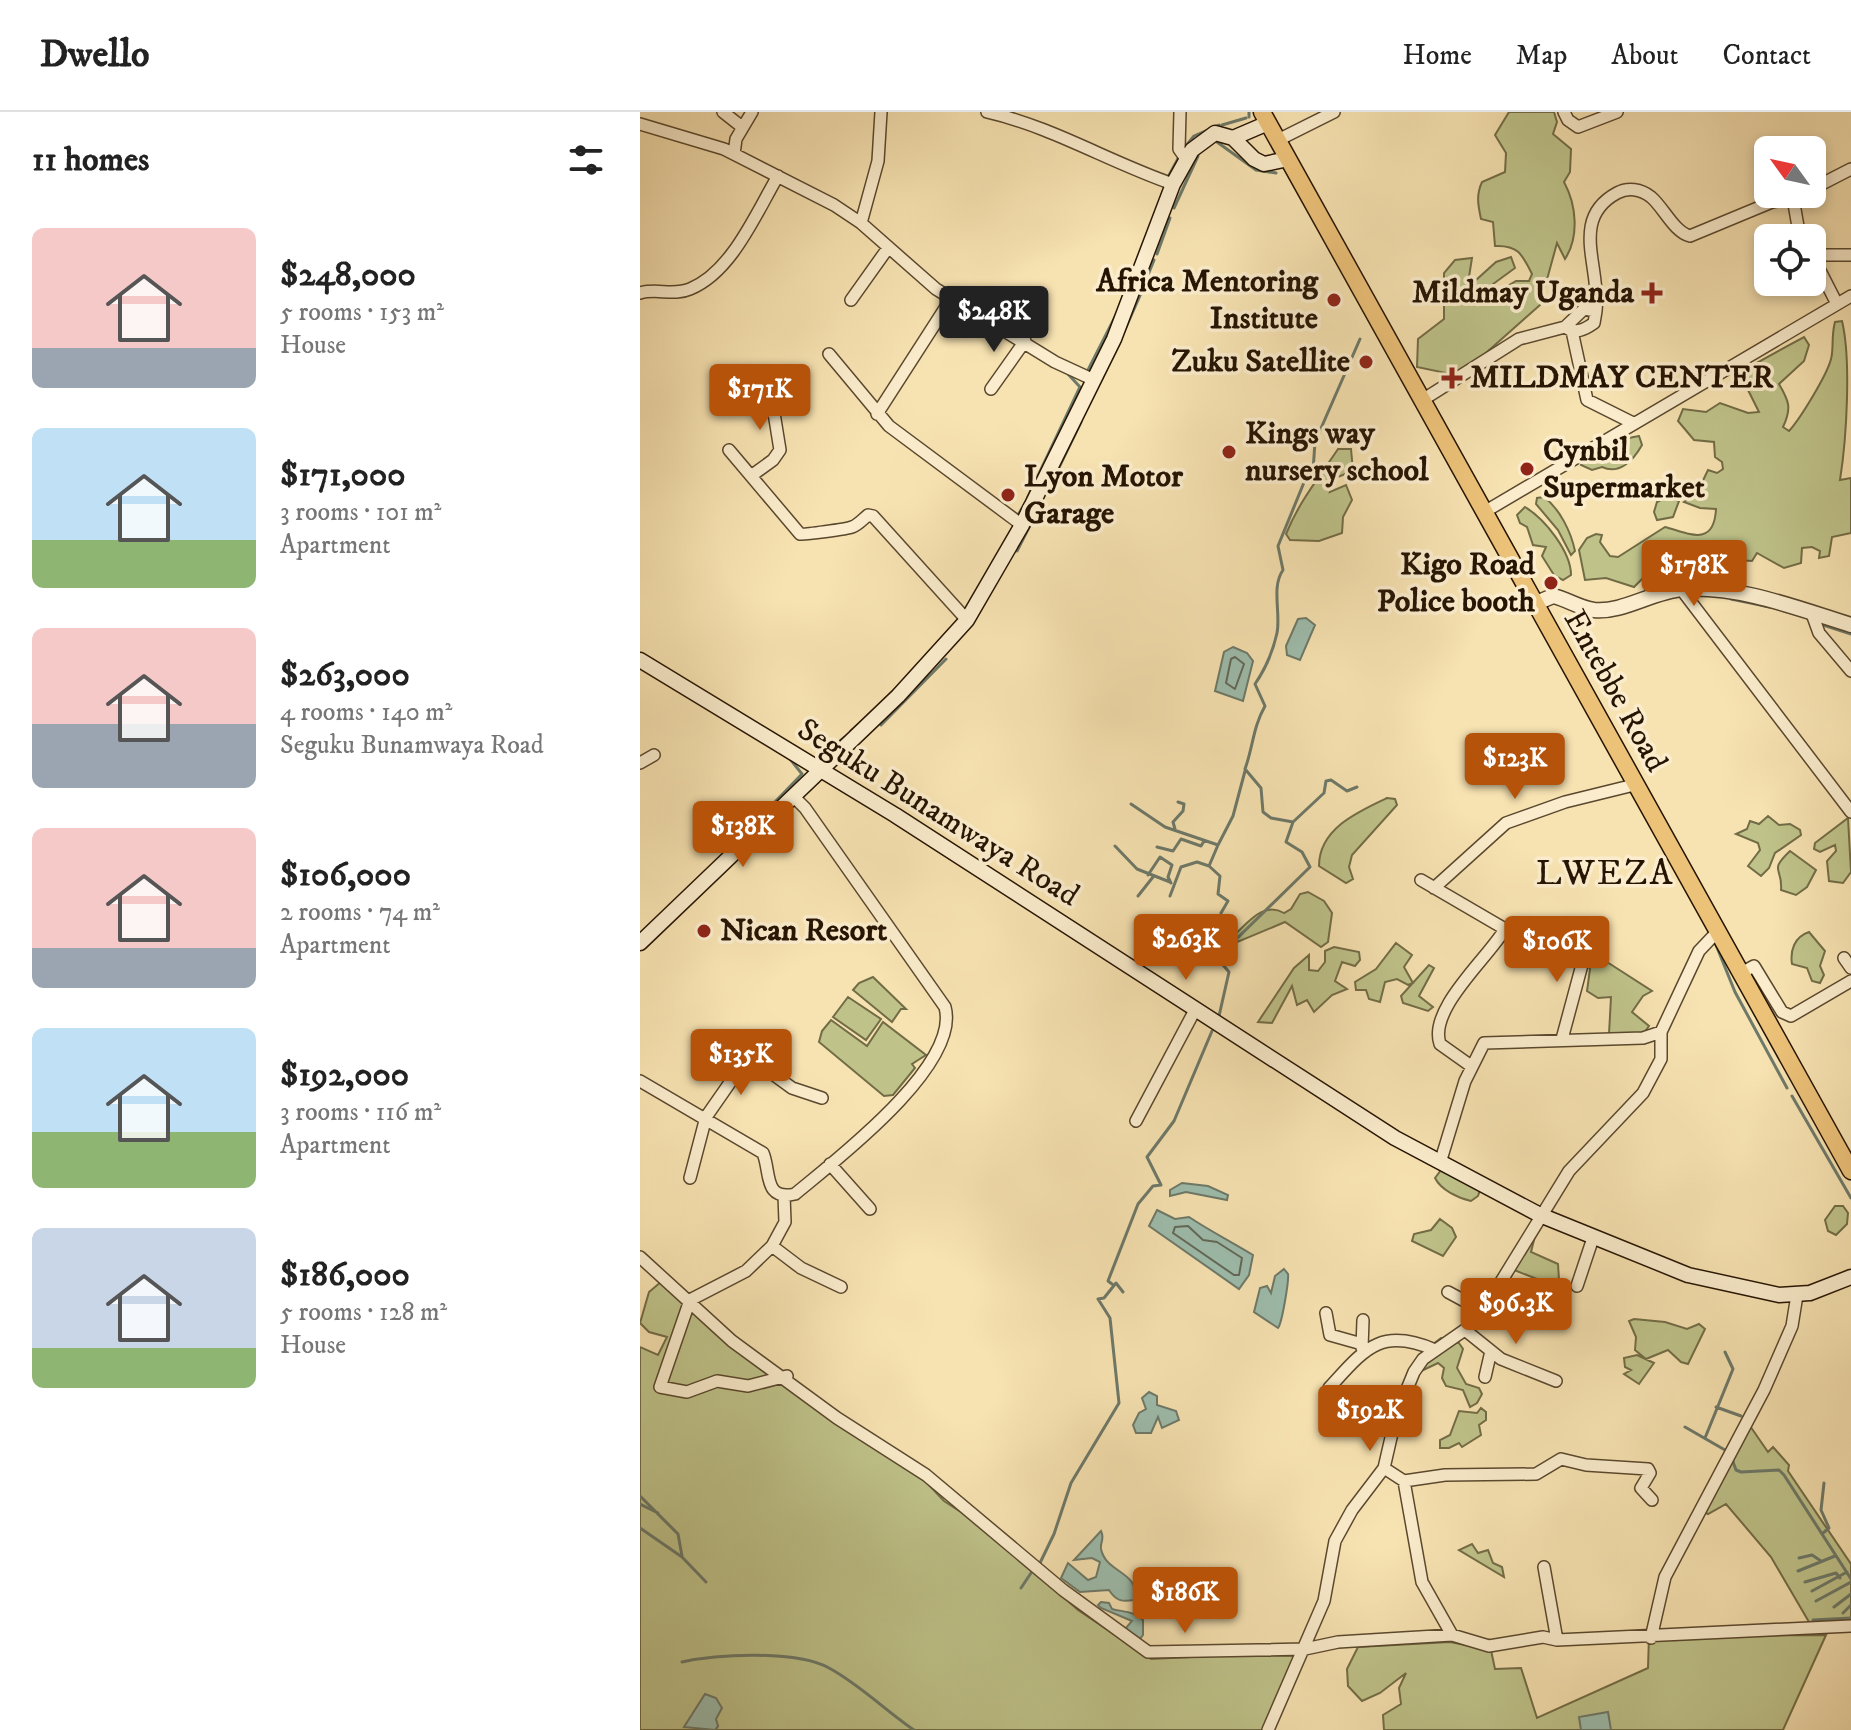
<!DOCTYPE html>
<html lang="en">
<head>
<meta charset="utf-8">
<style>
  :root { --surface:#fff; --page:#f2f2f2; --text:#222; --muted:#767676; --line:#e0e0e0; --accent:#b45309 }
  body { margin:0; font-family:"IM FELL DW Pica",serif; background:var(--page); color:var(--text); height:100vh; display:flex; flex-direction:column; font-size:30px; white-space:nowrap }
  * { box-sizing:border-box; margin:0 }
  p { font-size:26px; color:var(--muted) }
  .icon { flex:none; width:44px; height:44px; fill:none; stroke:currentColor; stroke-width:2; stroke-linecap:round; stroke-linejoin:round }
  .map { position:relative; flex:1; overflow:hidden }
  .sheet { display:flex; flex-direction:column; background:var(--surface); width:640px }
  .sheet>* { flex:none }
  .needle { width:52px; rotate:303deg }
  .buttons { position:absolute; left:1114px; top:24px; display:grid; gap:16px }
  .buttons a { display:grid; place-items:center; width:72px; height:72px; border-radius:12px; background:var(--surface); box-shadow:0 4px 12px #0003; font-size:40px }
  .price { position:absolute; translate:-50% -68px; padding:0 18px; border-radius:8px; background:var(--accent); color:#fff; font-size:26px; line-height:52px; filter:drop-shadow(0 2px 4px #0008) }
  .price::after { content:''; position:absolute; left:50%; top:48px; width:24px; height:18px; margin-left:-12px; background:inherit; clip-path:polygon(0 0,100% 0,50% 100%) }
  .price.current { background:#222; color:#fff }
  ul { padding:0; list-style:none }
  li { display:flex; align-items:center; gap:24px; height:200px; padding:0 32px }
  li span { display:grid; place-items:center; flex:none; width:224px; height:160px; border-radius:12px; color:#555 }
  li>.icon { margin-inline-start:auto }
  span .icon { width:96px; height:96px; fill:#fffc; stroke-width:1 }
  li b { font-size:34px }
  h2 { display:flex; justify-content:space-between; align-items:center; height:96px; padding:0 32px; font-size:34px }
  header { display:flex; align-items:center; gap:48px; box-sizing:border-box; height:112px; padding:0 40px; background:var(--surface); border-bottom:2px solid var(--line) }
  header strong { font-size:38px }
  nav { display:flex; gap:44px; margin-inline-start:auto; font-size:28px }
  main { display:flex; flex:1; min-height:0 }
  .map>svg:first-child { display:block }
  .green { fill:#bfc38a; stroke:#726c46; stroke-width:2 }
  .water { fill:#9dbdad; stroke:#6d7969; stroke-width:2 }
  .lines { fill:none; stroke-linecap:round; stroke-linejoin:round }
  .shore { stroke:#626858; stroke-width:2 }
  .stream { stroke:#6d7969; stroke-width:3 }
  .minor-casing { stroke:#5a482e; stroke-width:14 }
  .tertiary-casing { stroke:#5a482e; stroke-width:17 }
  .secondary-casing { stroke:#261403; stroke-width:17 }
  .primary-casing { stroke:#261403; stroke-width:19 }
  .minor { stroke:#faeccc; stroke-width:11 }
  .tertiary { stroke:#faeccc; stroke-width:14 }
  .secondary { stroke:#faeccc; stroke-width:14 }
  .primary { stroke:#ecc178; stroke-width:16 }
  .poi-dot { fill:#8f2418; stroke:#faeccc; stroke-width:3 }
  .labels { text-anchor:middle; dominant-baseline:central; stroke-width:7; stroke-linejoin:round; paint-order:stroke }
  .poi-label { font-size:32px; font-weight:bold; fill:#261403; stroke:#faeccc; text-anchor:start }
  .street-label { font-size:32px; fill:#261403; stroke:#faeccc }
  .quarter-label { font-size:36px; letter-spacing:2px; fill:#261403; stroke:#faeccc }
</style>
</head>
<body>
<header>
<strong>Dwello</strong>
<nav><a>Home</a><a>Map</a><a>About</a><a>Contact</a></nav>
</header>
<main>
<section class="sheet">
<h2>11 homes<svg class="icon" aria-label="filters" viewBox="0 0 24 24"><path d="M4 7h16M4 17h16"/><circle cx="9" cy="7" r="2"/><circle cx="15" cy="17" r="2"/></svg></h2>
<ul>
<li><span style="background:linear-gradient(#f6c9c9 75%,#9aa5b1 0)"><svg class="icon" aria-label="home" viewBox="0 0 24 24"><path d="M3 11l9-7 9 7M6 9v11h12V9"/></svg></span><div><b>$248,000</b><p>5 rooms · 153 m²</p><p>House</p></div></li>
<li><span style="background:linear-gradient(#bfe0f5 70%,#8fb573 0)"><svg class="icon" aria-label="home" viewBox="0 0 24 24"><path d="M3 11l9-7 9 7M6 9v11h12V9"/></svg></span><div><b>$171,000</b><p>3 rooms · 101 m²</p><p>Apartment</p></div></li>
<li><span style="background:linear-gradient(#f6c9c9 60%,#9aa5b1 0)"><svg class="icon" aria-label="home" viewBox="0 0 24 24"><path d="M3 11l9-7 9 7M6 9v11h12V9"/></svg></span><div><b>$263,000</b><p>4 rooms · 140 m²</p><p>Seguku Bunamwaya Road</p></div></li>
<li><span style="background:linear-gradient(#f6c9c9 75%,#9aa5b1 0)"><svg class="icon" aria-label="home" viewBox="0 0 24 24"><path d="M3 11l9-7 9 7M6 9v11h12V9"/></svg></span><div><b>$106,000</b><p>2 rooms · 74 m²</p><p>Apartment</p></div></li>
<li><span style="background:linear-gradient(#bfe0f5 65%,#8fb573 0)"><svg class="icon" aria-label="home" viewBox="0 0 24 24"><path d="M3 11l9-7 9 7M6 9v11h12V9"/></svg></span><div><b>$192,000</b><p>3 rooms · 116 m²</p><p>Apartment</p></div></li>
<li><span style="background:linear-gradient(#c9d6e8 75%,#8fb573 0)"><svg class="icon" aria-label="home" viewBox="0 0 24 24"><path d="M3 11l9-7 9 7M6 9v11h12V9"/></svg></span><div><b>$186,000</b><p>5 rooms · 128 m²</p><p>House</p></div></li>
</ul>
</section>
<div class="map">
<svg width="1211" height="1618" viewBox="0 0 1211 1618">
  <rect width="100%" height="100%" fill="#f7e2b1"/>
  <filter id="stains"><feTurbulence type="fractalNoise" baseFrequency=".0025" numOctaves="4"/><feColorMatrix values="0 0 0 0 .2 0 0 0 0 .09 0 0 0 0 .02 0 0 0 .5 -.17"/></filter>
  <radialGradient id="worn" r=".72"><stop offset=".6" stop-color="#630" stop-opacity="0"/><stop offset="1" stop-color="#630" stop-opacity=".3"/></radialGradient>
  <path class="green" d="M869,0H914L917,10L913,22L931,37L930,60L924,70C937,94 939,125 925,147L917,131L900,193L820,264L777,255L778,227L804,207V161L815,148L832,146L829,165L836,168L856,150L871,145L875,156L834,186L837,192L876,169H889L892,162C882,142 878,133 855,134L853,110L841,107C838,93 836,83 842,70L865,60L866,41L855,23Z
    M1202,209C1211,246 1207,324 1200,368L1211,366V421L1192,425L1189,444L1179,446L1180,439L1172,435L1162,436L1161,451L1144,456L1117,441L1112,449L1098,448L1096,437L1077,441L1066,438L1043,448L1018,451L994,475L966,466L945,468L939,438L947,426L956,422L962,423L960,430L970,444L978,445L1025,415C1048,421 1074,436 1076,397L1060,396L1044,390L1057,381L1068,358L1077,361L1083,357L1082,350L1075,345L1074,330L1054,328L1038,309L1043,297L1066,300L1080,291L1108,301L1119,300L1107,276L1097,275L1094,269L1111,254L1164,225L1169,233L1164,249L1139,272C1149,289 1152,296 1143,315L1149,319C1160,307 1187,263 1191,247C1194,236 1191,224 1195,210Z
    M999,324L1002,333C993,349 979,363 962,355L952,358L941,353L944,345C962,336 980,327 999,324Z
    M698,337H711L713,359L695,366L690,380L706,373L712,388L703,405L702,421L679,429L650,428L646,422C659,390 678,367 698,337Z
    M904,385C920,397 931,420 935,439L931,443L918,418L896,392L897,386Z
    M1027,385L1039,389L1033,405L1017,408L1014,400L1017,390Z
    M885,395C905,407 931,440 931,463L923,468L914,463L902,444L906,435L893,433L887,415L880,411L877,403Z
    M747,686L755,687L757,693L712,743L709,755L713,767L706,771L679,754C679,717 717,700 747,686Z
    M1128,704L1139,713L1150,712L1160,718L1161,723L1135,741L1129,756L1121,764L1108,754L1120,738L1118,731L1096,722L1107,717L1110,709L1119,712Z
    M1208,706L1211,760L1203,771L1189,769L1187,749L1196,739L1195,733L1180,740L1174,737L1175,731Z
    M1150,739L1176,758L1167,775L1156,783L1141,778C1143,755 1128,760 1150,739Z
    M668,780L684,789L692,801L688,830L681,835L645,810L595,831L593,824C608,811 623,789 644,801L651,797L660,782Z
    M1169,820L1185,839L1180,854L1184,863L1180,871L1172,869L1167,856L1152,852C1150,839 1154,825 1169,820Z
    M756,831L772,843L764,855L773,871L768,873L757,867L745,870L740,890L729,887L726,878H716L715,870L736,857Z
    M694,835L719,840L720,848L715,854L702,850L695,869L707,877L692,883L674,900L667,888L657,893L652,874L632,911L618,910L654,856L669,843V858L678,859L685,850V839Z
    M953,841L1012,879L1003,884L992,900L1009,914L1004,921L969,922L971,885L958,886L947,879L950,857L946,850Z
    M789,853L794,856L779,884L793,895L788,899L763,891L761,884Z
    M233,865L266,897H261L252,910L213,878L219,871Z
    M208,885L241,907L226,928L193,905Z
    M191,908L227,934L243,910L286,943L272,952L275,956L253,983L244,984L179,930L182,919Z
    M801,1058L840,1078L838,1084L831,1089C818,1086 801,1078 795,1066Z
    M1195,1094H1203L1208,1101L1207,1112L1196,1123L1188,1119L1185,1108Z
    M800,1107L812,1116L816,1125L803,1144L772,1129L774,1122L791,1118Z
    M895,1124L891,1140L918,1152L919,1168L928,1176L925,1178L874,1158Z
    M22,1169L71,1217L286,1370L304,1389L347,1417L438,1498L511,1547L651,1540L655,1546L623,1618H75L78,1614L56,1600L45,1615L61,1614L69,1618H0V1235L18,1243L27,1225L9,1220L0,1211L9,1180Z
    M994,1207L1025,1210L1047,1217L1059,1212L1065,1217L1048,1252L1041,1250L1028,1238L1006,1247L995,1238L996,1225L989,1209Z
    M801,1226L819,1231L823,1237L817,1256L826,1272L839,1276L842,1282L837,1291L830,1295L823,1278L806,1274L802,1266L804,1256L798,1251L777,1261L785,1238Z
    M997,1243L1014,1251L999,1272L984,1262L991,1258L985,1255L984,1246Z
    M841,1296L846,1300V1308L839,1313L841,1323L822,1335L819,1331L809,1336H800V1328L810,1323L819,1299L837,1301Z
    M1108,1311L1128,1340L1133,1335L1149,1353L1148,1359L1211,1452V1509L1169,1510L1131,1445L1086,1392L1068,1402L1062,1399Z
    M832,1432L838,1441L848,1438L853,1451L862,1455L864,1465L819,1438Z
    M1186,1523L1143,1618H744L743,1603L761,1592L759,1576L766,1561L740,1581L722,1589L708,1574L707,1557L718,1535L810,1530L851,1538L855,1557L881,1556L897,1606L1008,1556L1009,1524Z"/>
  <path class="water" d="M666,506L675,513L660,548L647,543L646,534L658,507Z
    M593,535L607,541L613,549L603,589L575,579L584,540Z
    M542,1071L568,1074L588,1083L587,1088L546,1080L530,1084V1078Z
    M517,1098L535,1107L549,1105C570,1119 590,1129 613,1143L609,1163L599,1177L509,1114Z
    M644,1157L648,1162C649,1169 642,1211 638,1216L614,1200L620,1176L627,1174L631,1181L635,1164Z
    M509,1280L517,1284V1293L536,1299L539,1308L522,1316L518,1305L511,1321H496L493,1313L499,1301L506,1297L502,1286Z
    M461,1419C465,1427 460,1430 461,1437C466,1462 501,1459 494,1488C482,1490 476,1489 469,1478L440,1480L421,1466L428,1451L448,1468L456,1465L460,1450L452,1446L434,1448Z
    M461,1490L469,1491L472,1497C483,1500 494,1499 503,1508V1523L499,1528L485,1517L492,1509L461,1496L458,1493Z
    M65,1582L76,1586L82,1596L76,1607L78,1614L75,1618L44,1615Z
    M968,1600L971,1618H941L939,1605Z"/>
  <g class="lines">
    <path class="shore" d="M595,545L604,552L595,577L586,571L591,547Z
      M548,1114L563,1128L577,1130L602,1146L599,1163H594L533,1121L535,1115Z"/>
    <path class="stream" d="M609,5V0
      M582,13L606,6
      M577,30L616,58L636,61
      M544,36L554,24L579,13
      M527,67L540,43
      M534,96L558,44
      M517,142L530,106
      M508,163L514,148
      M483,222L506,170
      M447,260L476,203
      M409,376L441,310
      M388,385L440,275L428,262
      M377,405L385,391
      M377,439L402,390
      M1091,487L1130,495
      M1144,499L1168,506
      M1180,512L1211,522
      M241,613L306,547
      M211,619L219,612
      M200,629L205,625
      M177,650L194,635
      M491,692L525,715L578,733L593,704L605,659
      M653,710L684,681L686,669L691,668L707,679L717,675
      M109,717L162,662L150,647
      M535,717L533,710L543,699L544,692L538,690
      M475,734L497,757L530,770
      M517,735L533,739L541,727L561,734L564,729
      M569,754L580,764L578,782L588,789L581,801
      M508,763L520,745L532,753L528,765L531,771
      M498,784L513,765
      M530,784L541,755L557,750L569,754L578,733
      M1074,828L1095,880L1147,976
      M579,904L589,860L577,846L670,755L662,740L646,730L653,710L631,706L623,700L621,676L605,657C613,635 613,615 625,594L615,572C626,556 633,539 637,521C641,501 631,475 643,458L638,434L665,368L673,359L675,330L720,227
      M1152,984L1211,1086
      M472,1172L468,1169L498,1092L513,1074L521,1073L507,1045L534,1009L572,919
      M1076,1295L1101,1304
      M1045,1315L1085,1338
      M1065,1326L1093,1257L1085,1240
      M1092,1347L1096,1358L1101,1360L1139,1358L1144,1363L1211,1467
      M0,1384L38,1422L42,1444
      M0,1392L18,1401
      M0,1416L42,1445L66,1470
      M1182,1422L1189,1416L1181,1398L1184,1371
      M1159,1446L1172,1443L1181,1449
      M399,1453L414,1422L431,1371L479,1291L470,1206L458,1187L464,1186L476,1171L483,1180
      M1158,1459L1195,1444
      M1165,1470L1196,1461L1200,1466
      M381,1476L391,1461
      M1172,1479L1207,1460
      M1176,1489L1211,1470
      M1194,1495L1211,1482
      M1203,1501L1211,1493
      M1173,1508L1211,1506
      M42,1550C78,1542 156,1538 189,1556C219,1572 246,1599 274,1618"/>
    <defs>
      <path id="minor" d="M83,0L102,15
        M347,0C413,15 469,50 533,72
        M540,0L539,37L546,47
        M924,0L928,8L938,15L977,0
        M0,12L84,37L194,93L221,111L296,177L415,250L454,268
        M638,28L694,0
        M94,42L96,27L112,0
        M1172,77L1211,57
        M221,111L238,49L241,0
        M1160,126L1153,86L1162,82
        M1172,143L1197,192
        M1172,143H1211
        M0,181C16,176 34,184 50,177C92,160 116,101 138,64
        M211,188L248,136
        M956,199C961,155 929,107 977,81C988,75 1001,77 1011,85C1024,96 1034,120 1050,124L1132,90L1153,86
        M932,219L947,288L993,311
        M189,242L249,314L382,413
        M351,277L385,229
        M784,287L879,227L925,215C936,222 944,218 954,211L956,199L944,197L925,215
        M237,302L311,187
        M89,338L160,422C163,423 207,417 212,415C218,413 223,407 228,403L233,404L327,508
        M111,364L133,348L140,338L134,301L139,289
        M846,399L1211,184
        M1041,477L1211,700
        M1171,499L1179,521L1211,559
        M0,651L14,643
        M781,768L865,817C848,846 788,897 800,932L831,954
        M794,776L866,711L925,690L994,673
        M1204,846L1211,856
        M1103,860L1114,854L1142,900L1151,904L1211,869
        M922,927L943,849L952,833
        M0,969L123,1041C131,1060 123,1089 155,1082C196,1048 321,953 305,895L165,696L153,684
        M496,1009L555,898
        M800,1051L825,969L844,931L1003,926L1021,920
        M190,1052L230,1097
        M50,1066L66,1005L105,949H115L152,976L182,986
        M144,1083L145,1110L132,1134L161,1156L201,1175
        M132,1134L106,1159L50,1188L20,1275L47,1280L77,1269L108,1274L147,1264
        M0,1145L92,1229L197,1306L286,1363L423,1478L508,1540L665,1537L698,1530L812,1523L849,1534L903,1525L917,1528L1211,1514
        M937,1174L953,1126
        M808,1180L843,1199
        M686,1201L690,1223L722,1232
        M825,1218L861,1247L916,1269
        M722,1236L723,1208
        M845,1265L851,1239
        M689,1276C724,1238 740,1214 795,1238
        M744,1356L764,1369L805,1363L896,1362L921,1347L946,1353L1008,1357L1010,1361L1001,1376L1012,1388
        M764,1369L782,1470L812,1523
        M904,1455L917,1528
        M1011,1526L1025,1465L1124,1278L1152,1214L1157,1183
        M628,1618L684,1489L695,1429L712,1398L744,1356L756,1304L774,1260L783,1247L829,1215L843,1199L929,1059L1003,981L1021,947V920L1059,839L1078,819"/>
      <path id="tertiary" d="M894,492L913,484C927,487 939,496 954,498C983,501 1013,479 1043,477C1099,473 1159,497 1211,513"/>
      <path id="secondary" d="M593,26L628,11
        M0,548L255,703L755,1026L900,1103L1048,1163L1139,1183L1170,1181L1211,1165
        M0,831L258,584L327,508L382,413L474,227L533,72L552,38L575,21L593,26L614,47L624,52L648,47"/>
      <path id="primary" d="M622,0L1211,1059"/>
    </defs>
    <use href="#minor" class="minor-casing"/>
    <use href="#tertiary" class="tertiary-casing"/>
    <use href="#secondary" class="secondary-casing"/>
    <use href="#primary" class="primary-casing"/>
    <use href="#minor" class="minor"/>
    <use href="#tertiary" class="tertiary"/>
    <use href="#secondary" class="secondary"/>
    <use href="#primary" class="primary"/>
  </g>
  <g class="poi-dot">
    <path d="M1008 169h8v8h8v8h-8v8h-8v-8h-8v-8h8z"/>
    <circle cx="694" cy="188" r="8"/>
    <circle cx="726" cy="250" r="8"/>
    <path d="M808 254h8v8h8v8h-8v8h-8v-8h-8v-8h8z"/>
    <circle cx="589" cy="340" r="8"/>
    <circle cx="887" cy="357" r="8"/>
    <circle cx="368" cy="383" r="8"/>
    <circle cx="911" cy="471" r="8"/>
    <circle cx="64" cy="819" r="8"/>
  </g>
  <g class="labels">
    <g class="poi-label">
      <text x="678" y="170" text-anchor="end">Africa Mentoring<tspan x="678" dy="37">Institute</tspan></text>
      <text x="994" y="181" text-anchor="end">Mildmay Uganda</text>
      <text x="710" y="250" text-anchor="end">Zuku Satellite</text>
      <text x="830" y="266">MILDMAY CENTER</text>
      <text x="605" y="322">Kings way<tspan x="605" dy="37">nursery school</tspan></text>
      <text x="903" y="339">Cynbil<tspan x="903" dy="37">Supermarket</tspan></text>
      <text x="384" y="365">Lyon Motor<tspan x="384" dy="37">Garage</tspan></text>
      <text x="895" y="453" text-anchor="end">Kigo Road<tspan x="895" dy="37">Police booth</tspan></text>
      <text x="80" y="819">Nican Resort</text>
    </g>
    <g class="street-label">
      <text transform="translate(975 579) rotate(61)">Entebbe Road</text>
      <text transform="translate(298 701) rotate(32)">Seguku Bunamwaya Road</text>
    </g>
    <g class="quarter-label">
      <text x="965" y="761">LWEZA</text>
    </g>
  </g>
  <rect width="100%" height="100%" filter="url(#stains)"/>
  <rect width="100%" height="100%" fill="url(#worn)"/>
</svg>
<div class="buttons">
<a><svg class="needle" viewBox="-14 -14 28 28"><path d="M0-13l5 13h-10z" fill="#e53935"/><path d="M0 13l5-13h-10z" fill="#767676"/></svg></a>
<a><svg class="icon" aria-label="locate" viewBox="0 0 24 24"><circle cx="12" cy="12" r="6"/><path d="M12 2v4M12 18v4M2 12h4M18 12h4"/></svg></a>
</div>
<b class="price current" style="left:354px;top:242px">$248K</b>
<b class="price" style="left:120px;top:320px">$171K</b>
<b class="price" style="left:1054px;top:496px">$178K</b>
<b class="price" style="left:875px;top:689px">$123K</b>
<b class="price" style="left:103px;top:757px">$138K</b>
<b class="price" style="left:546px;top:870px">$263K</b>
<b class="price" style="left:917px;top:872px">$106K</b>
<b class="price" style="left:101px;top:985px">$135K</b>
<b class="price" style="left:876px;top:1234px">$96.3K</b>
<b class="price" style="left:730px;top:1341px">$192K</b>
<b class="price" style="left:545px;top:1523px">$186K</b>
</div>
</main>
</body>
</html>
